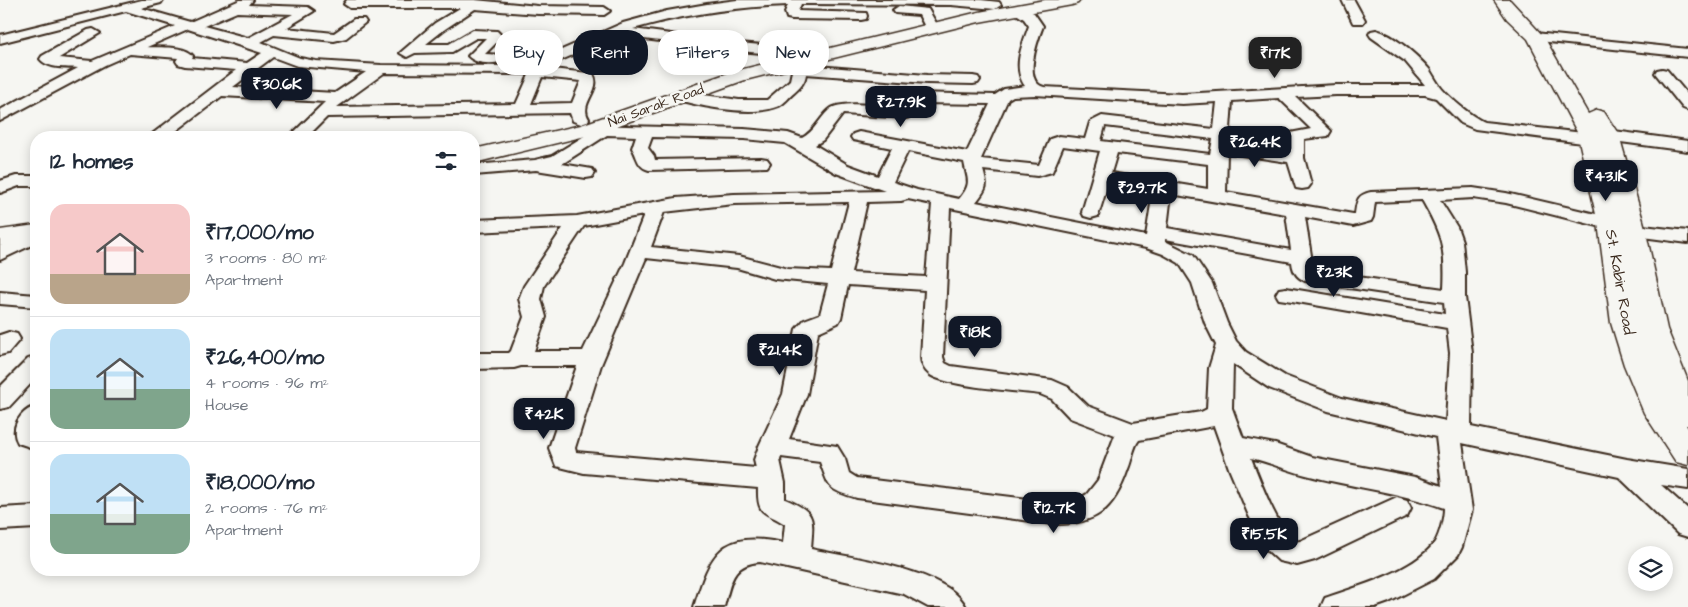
<!DOCTYPE html>
<html lang="en">
<head>
<meta charset="utf-8">
<style>
  :root { --surface:#fff; --page:#f2f2f3; --text:#1f2937; --muted:#747a83; --line:#e0e1e3; --accent:#111827 }
  body { margin:0; font-family:"Architects Daughter",sans-serif; background:var(--page); color:var(--text); height:100vh; display:flex; flex-direction:column; font-size:19px; white-space:nowrap }
  * { box-sizing:border-box; margin:0 }
  p { font-size:16px; color:var(--muted) }
  .icon { flex:none; width:28px; height:28px; fill:none; stroke:currentColor; stroke-width:2; stroke-linecap:round; stroke-linejoin:round }
  .map { position:relative; flex:1; overflow:hidden }
  .panel { position:absolute; left:30px; top:131px; width:450px; height:445px; display:flex; flex-direction:column; background:var(--surface); border-radius:20px; box-shadow:0 2px 12px #0003 }
  .panel>* { flex:none }
  .hud { position:absolute; left:495px; top:30px; width:475px; height:45px; display:flex; gap:10px }
  .fabs { position:absolute; left:1628px; top:546px; display:grid; gap:10px }
  .fabs a { display:grid; place-items:center; width:45px; height:45px; border-radius:50%; background:var(--surface); box-shadow:0 2px 12px #0003; font-size:25px }
  .price { position:absolute; translate:-50% -42px; padding:0 11px; border-radius:10px; background:var(--accent); color:#fff; font-size:16px; line-height:32px; filter:drop-shadow(0 1px 2px #0008) }
  .price::after { content:''; position:absolute; left:50%; top:30px; width:15px; height:11px; margin-left:-8px; background:inherit; clip-path:polygon(0 0,100% 0,50% 100%) }
  .price.current { background:#222; color:#fff }
  ul { padding:0; list-style:none }
  li { display:flex; align-items:center; gap:15px; height:125px; padding:0 20px }
  li+li { border-top:1px solid var(--line) }
  li span { display:grid; place-items:center; flex:none; width:140px; height:100px; border-radius:15px; color:#555 }
  li>.icon { margin-inline-start:auto }
  span .icon { width:60px; height:60px; fill:#fffc; stroke-width:1 }
  li b { font-size:21px }
  h2 { display:flex; justify-content:space-between; align-items:center; height:60px; padding:0 20px; font-size:21px }
  .chip { padding:0 18px; border-radius:20px; background:var(--surface); box-shadow:0 2px 12px #0003; font-size:18px; line-height:45px }
  .chip.current { background:var(--accent); color:#fff }
  .map>svg:first-child { display:block }
  .lines { fill:none; stroke-linecap:round; stroke-linejoin:round }
  .street-casing { stroke:#3b2a1e; stroke-width:4 }
  .secondary-casing { stroke:#3b2a1e; stroke-width:3 }
  .primary-casing { stroke:#3b2a1e; stroke-width:3 }
  .street { fill:#f6f6f2; fill-rule:evenodd }
  .secondary { fill:#f6f6f2; fill-rule:evenodd }
  .primary { fill:#f6f6f2; fill-rule:evenodd }
  .labels { text-anchor:middle; dominant-baseline:central; stroke-width:5; stroke-linejoin:round; paint-order:stroke }
  .far-street-label { font-size:14px; fill:#3b2a1e; stroke:#f6f6f2 }
  .street-label { font-size:16px; fill:#3b2a1e; stroke:#f6f6f2 }
</style>
</head>
<body>
<div class="map">
<svg width="1688" height="607" viewBox="0 0 1688 607">
  <rect width="100%" height="100%" fill="#f6f6f2"/>
  <filter id="ink" filterUnits="userSpaceOnUse"><feTurbulence type="fractalNoise" baseFrequency=".02" numOctaves="2"/><feDisplacementMap in="SourceGraphic" scale="10" xChannelSelector="R" yChannelSelector="G"/><feConvolveMatrix kernelMatrix="1 2 1 2 8 2 1 2 1" color-interpolation-filters="sRGB"/></filter>
  <g filter="url(#ink)">
    <g class="lines">
      <defs>
        <path id="street" d="M142,0H163L161,3L141,8L190,22L240,0H253L249,5L308,7L314,11L286,28L334,33L354,19H364L366,22L346,38L334,41L274,35L261,42L300,58L316,61L381,65L525,66L623,23L667,11L707,4L737,0H981L999,2L1001,5L995,9L951,5L810,4H801L798,11L866,13L867,16L866,19L861,20L792,19L787,18L785,12L788,5C735,7 684,14 633,29L739,43L798,48L805,52L798,56L739,51L636,38L621,34L543,68L588,73L593,74C603,90 578,103 589,119L587,122L581,124L573,121L570,113L327,117L306,138H288L325,102L222,96L167,138H147L236,70L185,66L178,64L176,61L178,58L130,54L105,65L0,121V110L78,68C66,67 48,69 40,59L42,56L88,30L93,29L100,33L59,58L92,61L175,26L126,11L0,43V35ZM237,12L293,14L248,38L204,26ZM188,29L262,53L247,63L192,58L193,56C185,45 159,48 147,47ZM273,57L297,66L366,72L335,93L233,87ZM384,73L527,74L529,75L516,104L337,107ZM542,77L581,81L572,103L531,104Z
          M347,0H475L538,6L604,7L610,11L604,15L538,14L475,9L445,29L426,44H449L473,30L497,31L502,36L501,38L485,54L505,55L507,58L505,61C494,64 476,65 468,56L486,38H476L452,52L415,53L407,57L400,53L435,23L460,8H350L344,4Z
          M1342,0H1354L1365,20L1363,23H1353Z
          M899,6L928,9L939,28L937,31H927L919,15L895,13L893,10Z
          M1016,6L1034,13L1043,26C1038,39 1022,82 1044,87L1182,94L1336,85H1425L1405,61L1371,37L1369,34L1371,31L1376,30C1393,34 1418,56 1429,69C1433,75 1437,83 1442,89C1450,98 1472,117 1484,122L1584,133L1586,130L1592,128L1688,141V151L1598,139L1596,142L1590,144L1475,129L1461,123L1436,98L1425,95H1336L1296,97L1331,131L1328,136L1304,139V158L1311,184L1308,188L1302,189L1296,188L1288,162L1227,153L1226,192L1353,214H1355C1357,200 1357,195 1371,192L1473,188L1506,193L1617,219L1619,223L1617,227L1610,229L1506,203L1473,198L1440,200L1457,227L1462,241L1465,272V297L1472,353L1471,427L1627,459L1688,469V489L1661,485L1688,509V537L1678,534L1619,477L1462,443L1472,510L1462,547L1458,555L1434,579L1389,602L1375,607H1321L1325,598C1358,586 1414,572 1435,542C1440,534 1444,517 1444,508C1399,492 1356,488 1310,476C1290,471 1271,463 1251,458C1260,480 1277,528 1295,542L1300,541L1397,497L1407,500L1411,508L1407,516L1315,560L1297,565L1279,561L1266,549L1249,516L1230,471L1214,426L1139,440C1133,447 1132,460 1128,469C1114,510 1096,525 1053,524L857,498C827,489 830,489 820,462L781,457L780,460L785,483V499C817,513 813,517 811,549C850,558 948,569 966,607H928L904,594L760,562C731,564 731,583 724,607H694C711,553 720,530 783,543L785,524C765,511 757,516 758,488L584,473L556,466L549,448L577,366H521L514,368L474,369V353H509L511,351L524,317L519,299L524,286L563,228L474,232V220L577,216L676,198L734,194L885,191L836,173L785,143L744,139L652,137L648,148L654,156L655,160L761,158L767,159L770,163L767,167L649,170C637,167 638,157 632,148L636,136L607,135L562,164L592,169L595,173L592,177L586,178L536,170L474,175V165L535,160L552,156L586,135L581,133L579,130L581,127L587,125L744,129L788,133L802,138C815,131 819,119 829,110C839,99 887,107 903,108L907,97L915,93L995,95L1004,89L1025,86C1012,68 1022,45 1029,26L1024,19L1010,10ZM1035,95L1182,104L1217,102L1214,129L1102,116L1090,122L1085,139L1059,136L1050,139L1039,165L981,159L1008,99L1013,96ZM1279,98L1311,129L1290,133L1288,136L1287,152L1229,143L1232,101ZM919,103L990,104L967,152L859,132L853,134L851,137L853,140L892,148L878,176L848,165L815,145L823,140L843,114L906,118L916,115ZM1105,126L1213,139L1210,154L1101,141ZM1063,146L1100,151L1082,212L1084,216L1091,218L1098,216L1108,184L1153,191L1146,236L976,202C987,188 988,187 983,170L1037,176L1052,172ZM908,151L964,162C967,179 973,183 959,199L917,190L893,182ZM1117,153L1208,164V189L1111,173ZM1171,194L1286,214L1291,250L1167,228ZM908,199L932,204L926,277L851,273L867,202L901,201ZM1422,200C1442,235 1446,249 1444,289L1315,271L1313,268L1305,217L1353,226L1371,221L1373,217L1375,202ZM849,202L831,271L788,269L739,256L651,247L664,212L734,204ZM950,208L1146,248L1163,254L1179,263L1192,283L1205,323L1216,345L1209,368L1207,409L1201,412L1133,423L1088,406L1068,387L1052,380L951,366L945,363L943,357ZM644,215L625,263L583,351H534L546,317L541,299L544,286L584,226ZM1165,239L1292,262C1293,273 1299,280 1309,282L1444,302L1445,314L1286,288L1279,289L1276,294L1279,299L1286,300L1447,328L1450,353L1446,421L1342,398L1285,376L1246,352L1236,341L1227,323L1212,283L1193,255L1165,241ZM646,258L737,268L775,279L828,284L820,314L804,320L796,329L783,394L759,446L754,460L756,468L576,452L575,448L601,365ZM848,285L925,290L921,357C921,363 924,370 929,374C942,386 1018,391 1040,394L1052,399L1070,418L1115,435L1098,480L1087,494L1074,502H1053L857,478L849,473L845,459L837,446L789,439L807,394L818,332L838,323L841,318ZM1233,364L1269,388L1328,411L1436,437L1442,486L1415,477L1312,457L1275,444L1243,438L1232,408Z
          M1535,33L1688,49V57L1530,40L1528,37Z
          M797,58L802,59L805,65L927,75L973,76L978,77L980,80L978,83L973,84L927,83L806,74C805,82 800,88 794,93C789,97 785,103 779,106C754,117 704,107 678,100L675,97L678,94L683,92L739,100H767L790,80L792,71L790,62L792,59Z
          M1662,69L1667,70L1688,95V110L1683,108L1655,73L1657,70Z
          M16,176H36V186H19L0,193V181Z
          M1634,225L1688,231V243L1627,235L1624,231L1627,227Z
          M36,230V243L0,260V246Z
          M0,292L36,295V307L0,304Z
          M9,332L17,334L20,339L8,353L0,355V335Z
          M36,356V378L9,407L0,409V387L28,359Z
          M36,406V449L18,443C9,428 20,411 36,406Z
          M36,506V528L0,530V508Z"/>
        <path id="secondary" d="M1494,0H1510L1544,37L1588,114L1597,110L1604,112L1619,135L1645,228L1667,329L1688,381V425H1686L1688,428V465L1676,462L1644,413L1624,365L1611,323L1598,223L1577,132L1528,39L1507,19Z"/>
        <path id="primary" d="M1045,0H1080L1078,3L1072,5L979,22L745,80L594,134L474,163V149L581,125L731,72L979,12Z
          M36,225V239L0,246V230Z"/>
      </defs>
      <use href="#street" class="street-casing"/>
      <use href="#secondary" class="secondary-casing"/>
      <use href="#primary" class="primary-casing"/>
      <use href="#street" class="street"/>
      <use href="#secondary" class="secondary"/>
      <use href="#primary" class="primary"/>
    </g>
  </g>
  <g class="labels">
    <g class="far-street-label">
      <text transform="translate(656 106) rotate(-20)">Nai Sarak Road</text>
    </g>
    <g class="street-label">
      <text transform="translate(1620 282) rotate(80)">St. Kabir Road</text>
    </g>
  </g>
</svg>
<div class="fabs">
<a><svg class="icon" aria-label="layers" viewBox="0 0 24 24"><path d="M12 4l9 5-9 5-9-5zM3 14l9 5 9-5"/></svg></a>
</div>
<b class="price current" style="left:1275px;top:79px">₹17K</b>
<b class="price" style="left:277px;top:110px">₹30.6K</b>
<b class="price" style="left:901px;top:128px">₹27.9K</b>
<b class="price" style="left:1255px;top:168px">₹26.4K</b>
<b class="price" style="left:1606px;top:202px">₹43.1K</b>
<b class="price" style="left:1142px;top:214px">₹29.7K</b>
<b class="price" style="left:1334px;top:298px">₹23K</b>
<b class="price" style="left:975px;top:358px">₹18K</b>
<b class="price" style="left:780px;top:376px">₹21.4K</b>
<b class="price" style="left:544px;top:440px">₹42K</b>
<b class="price" style="left:1054px;top:534px">₹12.7K</b>
<b class="price" style="left:1264px;top:560px">₹15.5K</b>
<div class="hud">
<a class="chip">Buy</a>
<a class="chip current">Rent</a>
<a class="chip">Filters</a>
<a class="chip">New</a>
</div>
<section class="panel">
<h2>12 homes<svg class="icon" aria-label="filters" viewBox="0 0 24 24"><path d="M4 7h16M4 17h16"/><circle cx="9" cy="7" r="2"/><circle cx="15" cy="17" r="2"/></svg></h2>
<ul>
<li><span style="background:linear-gradient(#f6c9c9 70%,#b9a48a 0)"><svg class="icon" aria-label="home" viewBox="0 0 24 24"><path d="M3 11l9-7 9 7M6 9v11h12V9"/></svg></span><div><b>₹17,000/mo</b><p>3 rooms · 80 m²</p><p>Apartment</p></div></li>
<li><span style="background:linear-gradient(#bfe0f5 60%,#7fa58c 0)"><svg class="icon" aria-label="home" viewBox="0 0 24 24"><path d="M3 11l9-7 9 7M6 9v11h12V9"/></svg></span><div><b>₹26,400/mo</b><p>4 rooms · 96 m²</p><p>House</p></div></li>
<li><span style="background:linear-gradient(#bfe0f5 60%,#7fa58c 0)"><svg class="icon" aria-label="home" viewBox="0 0 24 24"><path d="M3 11l9-7 9 7M6 9v11h12V9"/></svg></span><div><b>₹18,000/mo</b><p>2 rooms · 76 m²</p><p>Apartment</p></div></li>
</ul>
</section>
</div>
</body>
</html>
